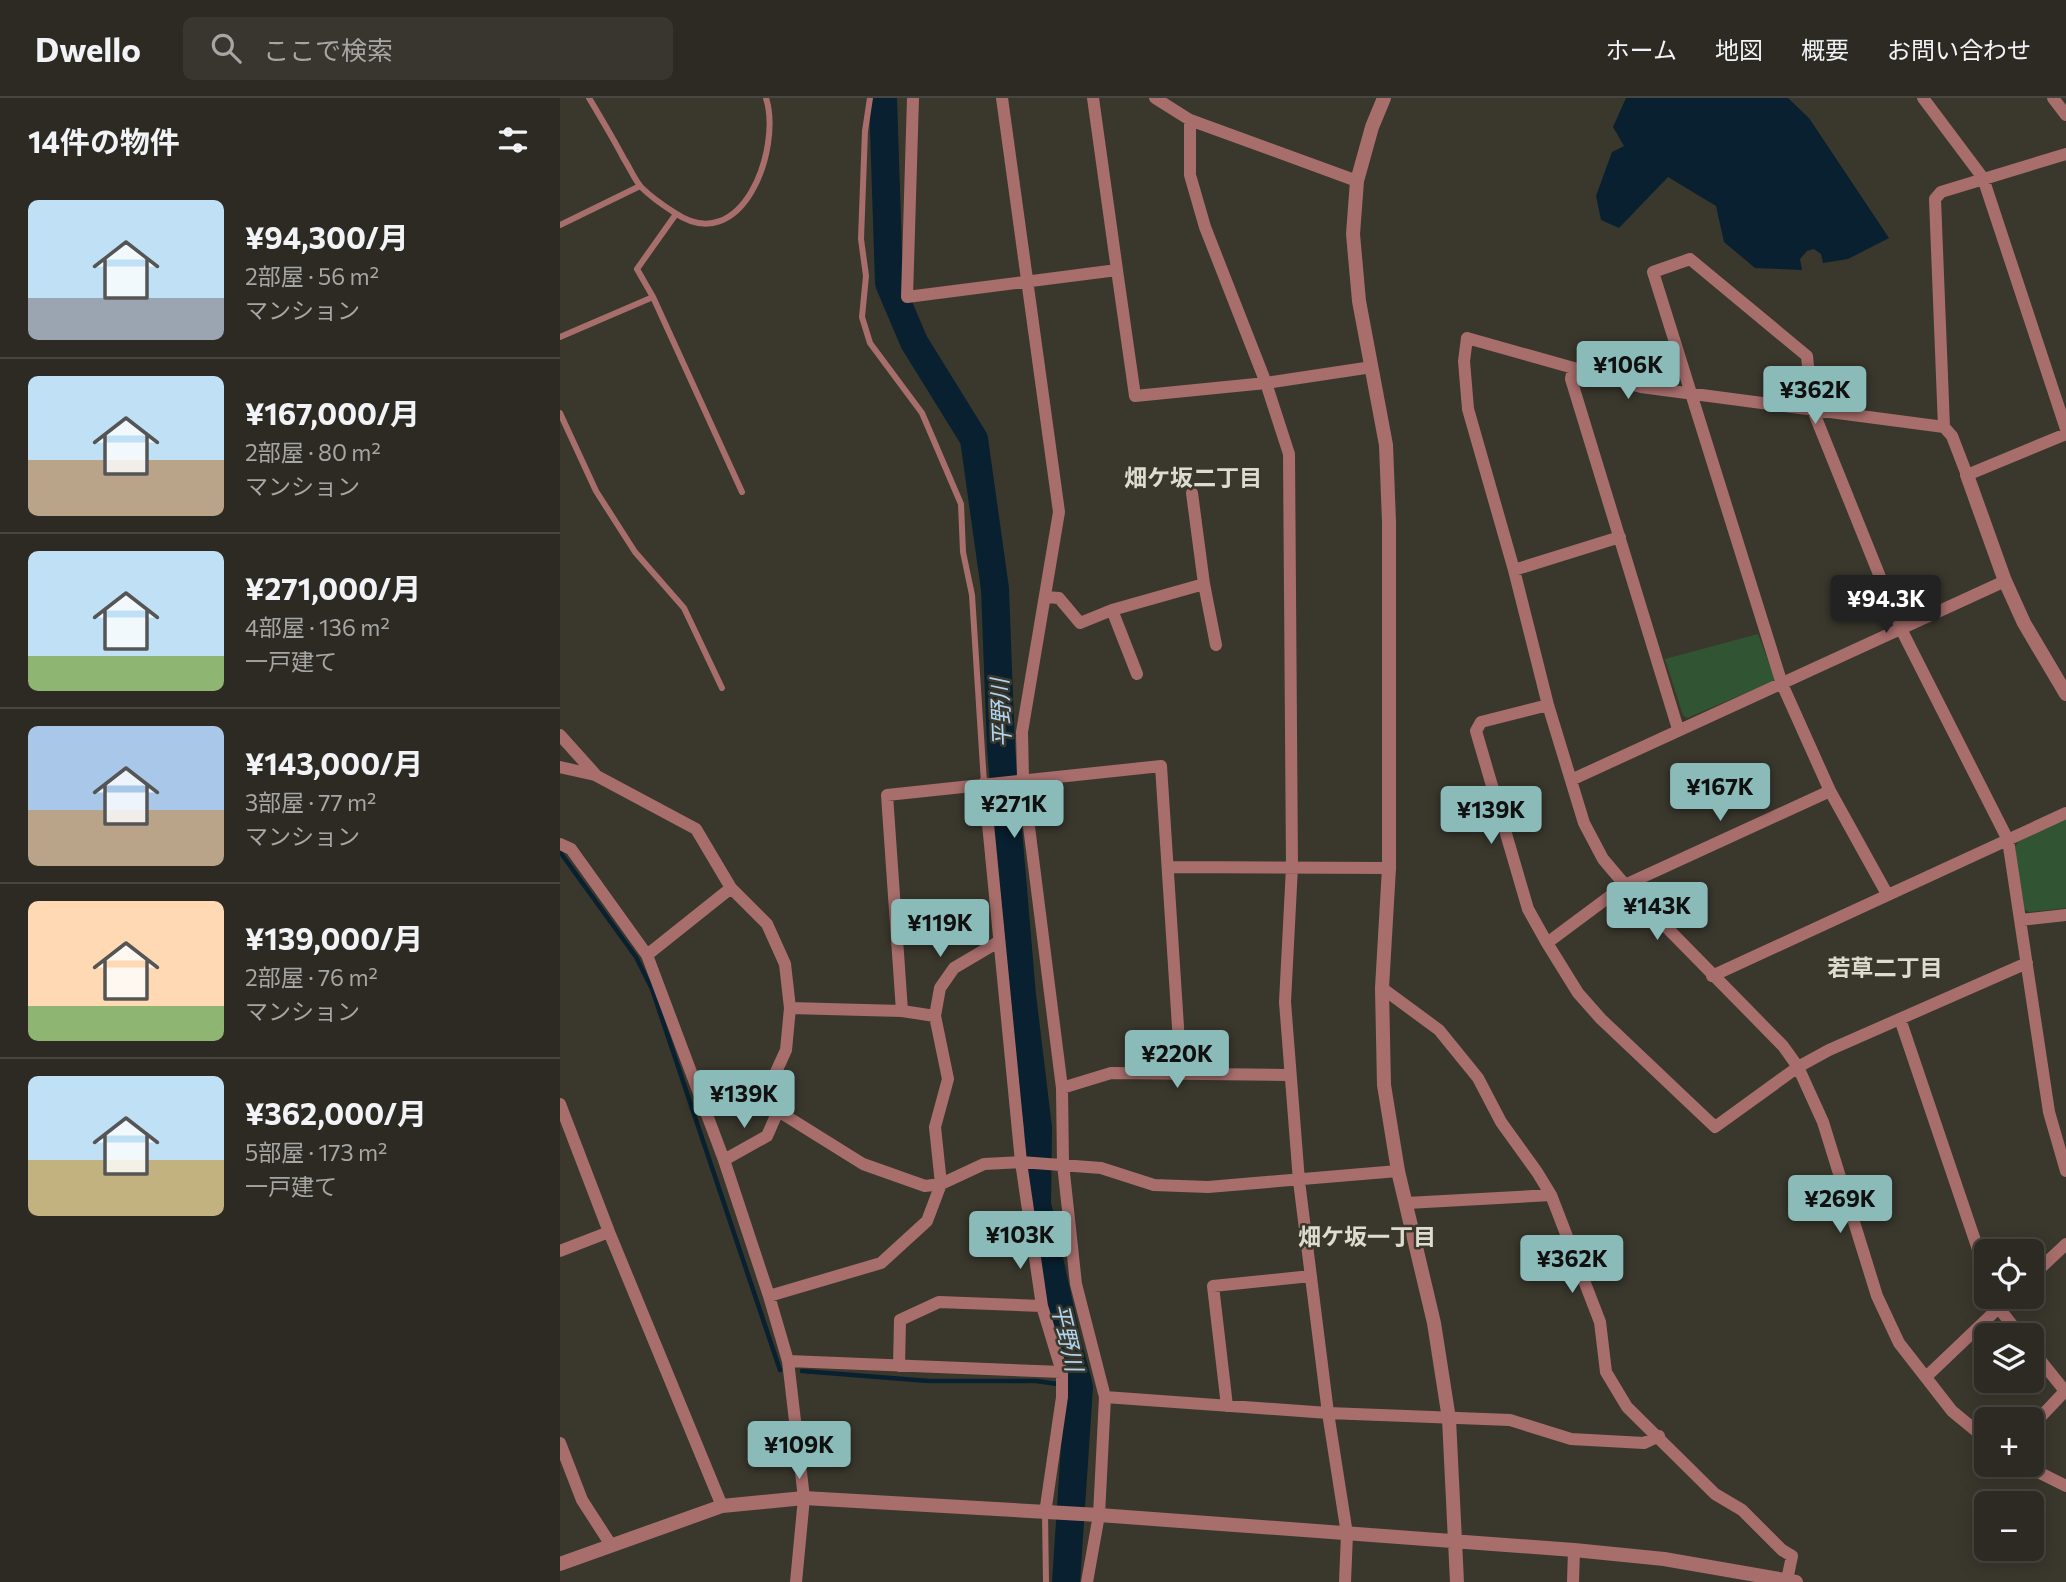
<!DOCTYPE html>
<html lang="ja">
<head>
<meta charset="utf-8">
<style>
  :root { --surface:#2c2a22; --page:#38362f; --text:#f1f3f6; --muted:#a6a7a5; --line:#484640; --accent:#8bbbb9 }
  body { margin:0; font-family:Commissioner,"Noto Sans JP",sans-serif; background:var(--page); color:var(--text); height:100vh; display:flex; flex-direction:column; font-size:26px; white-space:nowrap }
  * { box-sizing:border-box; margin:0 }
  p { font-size:23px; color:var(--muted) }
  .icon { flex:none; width:38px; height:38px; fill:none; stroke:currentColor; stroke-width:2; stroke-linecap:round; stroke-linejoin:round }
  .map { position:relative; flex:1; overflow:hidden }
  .panel { display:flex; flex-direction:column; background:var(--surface); width:560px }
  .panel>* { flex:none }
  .fabs { position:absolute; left:1414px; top:1141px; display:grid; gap:14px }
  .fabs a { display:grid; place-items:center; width:70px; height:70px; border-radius:10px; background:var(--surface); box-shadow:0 4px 18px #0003,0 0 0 2px var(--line); font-size:35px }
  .price { position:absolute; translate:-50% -60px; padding:0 16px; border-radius:7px; background:var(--accent); color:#111; font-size:23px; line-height:46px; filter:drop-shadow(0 2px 4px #0008) }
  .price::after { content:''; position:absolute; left:50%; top:42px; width:21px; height:16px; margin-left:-10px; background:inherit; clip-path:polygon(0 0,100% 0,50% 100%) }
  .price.selected { background:#222; color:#fff }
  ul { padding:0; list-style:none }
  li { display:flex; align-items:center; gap:21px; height:175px; padding:0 28px }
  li+li { border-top:2px solid var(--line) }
  li span { display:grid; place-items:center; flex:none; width:196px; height:140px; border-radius:10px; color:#555 }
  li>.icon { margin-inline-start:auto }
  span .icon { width:84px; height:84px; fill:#fffc; stroke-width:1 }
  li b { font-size:30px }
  h2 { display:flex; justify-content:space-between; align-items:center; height:84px; padding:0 28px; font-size:30px }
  header { display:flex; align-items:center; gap:42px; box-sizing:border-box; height:98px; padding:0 35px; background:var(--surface); border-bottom:2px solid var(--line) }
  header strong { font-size:33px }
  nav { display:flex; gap:38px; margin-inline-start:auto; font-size:24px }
  .search { width:490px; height:63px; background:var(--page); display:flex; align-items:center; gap:18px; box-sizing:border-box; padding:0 24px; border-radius:10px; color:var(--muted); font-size:26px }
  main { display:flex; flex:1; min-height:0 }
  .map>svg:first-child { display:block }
  .green { fill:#315433 }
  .water { fill:#08202f }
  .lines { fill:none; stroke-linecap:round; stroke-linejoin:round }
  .stream { stroke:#08202f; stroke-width:4.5 }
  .river { stroke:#08202f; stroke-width:28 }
  .service { stroke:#a86e6c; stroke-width:6 }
  .minor { stroke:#a86e6c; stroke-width:12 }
  .tertiary { stroke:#a86e6c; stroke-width:14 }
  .labels { text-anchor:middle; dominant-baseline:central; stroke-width:5; stroke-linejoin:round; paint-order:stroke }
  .neighbourhood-label { font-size:23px; font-weight:bold; fill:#dedccf; stroke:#3a382d }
  .water-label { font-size:23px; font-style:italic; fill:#b1d5f0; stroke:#3a382d }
</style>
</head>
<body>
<header>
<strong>Dwello</strong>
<div class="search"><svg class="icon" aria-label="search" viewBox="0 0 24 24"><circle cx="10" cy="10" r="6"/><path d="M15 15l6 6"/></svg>ここで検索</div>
<nav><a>ホーム</a><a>地図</a><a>概要</a><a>お問い合わせ</a></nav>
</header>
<main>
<section class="panel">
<h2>14件の物件<svg class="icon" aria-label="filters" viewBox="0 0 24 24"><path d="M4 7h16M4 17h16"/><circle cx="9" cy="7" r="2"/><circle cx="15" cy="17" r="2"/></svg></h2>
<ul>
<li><span style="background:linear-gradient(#bfe0f5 70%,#9aa5b1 0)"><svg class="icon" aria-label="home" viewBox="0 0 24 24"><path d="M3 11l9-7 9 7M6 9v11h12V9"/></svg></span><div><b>¥94,300/月</b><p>2部屋 · 56 m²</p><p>マンション</p></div></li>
<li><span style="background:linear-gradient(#bfe0f5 60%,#b9a48a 0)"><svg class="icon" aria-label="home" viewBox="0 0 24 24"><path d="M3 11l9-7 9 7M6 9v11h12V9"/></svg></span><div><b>¥167,000/月</b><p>2部屋 · 80 m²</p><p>マンション</p></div></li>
<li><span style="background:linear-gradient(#bfe0f5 75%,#8fb573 0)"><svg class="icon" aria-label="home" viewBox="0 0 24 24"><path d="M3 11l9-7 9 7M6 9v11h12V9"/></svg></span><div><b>¥271,000/月</b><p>4部屋 · 136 m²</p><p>一戸建て</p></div></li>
<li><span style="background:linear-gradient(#a9c7e8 60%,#b9a48a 0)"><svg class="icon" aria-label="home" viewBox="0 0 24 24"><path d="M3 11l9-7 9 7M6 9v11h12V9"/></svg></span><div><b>¥143,000/月</b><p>3部屋 · 77 m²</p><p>マンション</p></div></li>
<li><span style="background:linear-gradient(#ffd9b3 75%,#8fb573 0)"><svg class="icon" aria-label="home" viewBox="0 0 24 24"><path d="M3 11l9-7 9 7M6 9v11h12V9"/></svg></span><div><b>¥139,000/月</b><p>2部屋 · 76 m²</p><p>マンション</p></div></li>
<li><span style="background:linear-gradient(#bfe0f5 60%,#c2b280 0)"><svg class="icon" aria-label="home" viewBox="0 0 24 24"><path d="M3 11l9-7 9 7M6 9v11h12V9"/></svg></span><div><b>¥362,000/月</b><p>5部屋 · 173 m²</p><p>一戸建て</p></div></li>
</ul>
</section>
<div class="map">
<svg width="1506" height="1484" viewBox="0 0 1506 1484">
  <rect width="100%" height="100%" fill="#3a382d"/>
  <path class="green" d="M1198,536L1214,578V583L1127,620L1123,617L1105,561Z
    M1506,721V810L1469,814L1464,811L1455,749L1460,741Z"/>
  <path class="water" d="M1066,0H1228L1249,20L1329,140L1288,161L1263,165L1261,156L1254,151L1247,153L1240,161L1242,172L1195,170L1164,144L1156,108L1108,79L1059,130L1041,122L1036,98L1052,54L1064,48L1053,29Z"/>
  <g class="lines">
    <path class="stream" d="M0,754L76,859L92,891L220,1272
      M242,1273L369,1283H476L519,1289"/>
    <path class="river" d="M323,0L329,185L354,244L414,341L435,491L441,650L462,897L478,1030L477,1106L507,1243L519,1289L506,1484"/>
    <path class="service" d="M29,0C41,20 53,40 64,61C70,70 74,81 81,89C90,98 104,108 115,115C182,160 222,51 206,0
      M310,0L305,33L301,141L306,178L302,219L310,245L362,315L401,406L403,454L412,497L424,685
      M116,116L77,171L93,199L182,394
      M0,127L80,88
      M0,239L93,199
      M0,315L36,393L75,454L124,510L162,590
      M485,1415L486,1484"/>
    <path class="minor" d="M353,0L347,199L557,172L533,0
      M442,0L499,414L462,634L463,681L502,990L503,1066L516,1186L545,1299L539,1417L527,1484
      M595,0L630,22L797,83
      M1363,0L1423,80L1506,331
      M1493,0L1506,17
      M630,22V77L645,129L706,285L729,356L732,769L725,904L739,1083L768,1315L787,1436L785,1484
      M1506,56L1381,94L1375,101L1384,329L1392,338L1407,377L1506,336
      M557,172L575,298L706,285L812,269
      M1013,271L1011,281L1118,631
      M1384,329L1081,289L907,240L904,263L908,311L954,472L988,607L1024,725L1043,761L1065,787L1223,948L1238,969L1263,1024L1317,1198L1339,1245L1392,1313L1426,1341
      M632,395L644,486L656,547
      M954,472L1060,439
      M485,499L499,500L520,525L552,512L644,486
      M552,512L577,576
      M988,607L921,624L916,633L968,811L987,845L1018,895L1041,921L1155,1029L1238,969L1269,952L1467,865
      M0,637L35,676
      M0,669L35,677L136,731L171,790L207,826L225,866L230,910L226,952L211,985L218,1013L303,1066L365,1088L381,1086L424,1066L461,1064L541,1070L594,1087L648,1089L838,1073
      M1011,682L1445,483
      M424,685L461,1064L482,1208L502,1274V1299L485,1415
      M0,746L11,751L87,857L164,1062L209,1198L228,1263L244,1400L236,1484
      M609,769L829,770
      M1327,796L1270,693L1222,586L1093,174L1130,161L1247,258L1252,310L1341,531L1448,742L1489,1014L1506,1073
      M1461,822L1506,817
      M987,845L1065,787L1270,693
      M87,857L171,790
      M1152,878L1506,715
      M822,890L879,932L918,980L941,1024L977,1074L991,1097L1040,1224L1046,1274L1067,1309L1155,1396L1182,1412L1222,1452L1232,1458L1227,1482
      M342,913L327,697L601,668L621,975
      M375,918L380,890L394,870L438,844
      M1340,921L1426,1175
      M502,990L551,975L729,977
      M0,1006L49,1134L162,1408
      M164,1062L207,1038L218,1013
      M847,1105L991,1097
      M0,1153L49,1134
      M1472,1178L1506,1146
      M209,1198L321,1165L367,1123L381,1086L375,1029L388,981L375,918L342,913L230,910
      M1434,1199L1438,1209L1460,1237
      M1472,1252L1505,1293
      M228,1263L502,1274
      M339,1268L340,1222L379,1204L482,1208
      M1366,1279L1450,1199
      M545,1299L768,1315L950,1322L1011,1341L1084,1345L1099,1338
      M667,1308L653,1188L751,1178
      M1472,1328L1506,1292
      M0,1345L22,1402L51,1447
      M1464,1367L1506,1388
      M1013,1484L1014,1452"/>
    <path class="tertiary" d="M824,0L812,29L797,83L793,136L799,203L826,347L829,424V770L822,890L824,987L838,1073L874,1225L889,1321L897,1484
      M1407,377L1445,483L1464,525L1506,596
      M0,1466L162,1408L244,1400L539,1417L1014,1452L1104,1461L1236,1484"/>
  </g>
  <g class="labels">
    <g class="neighbourhood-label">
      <text x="633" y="379">畑ケ坂二丁目</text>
      <text x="1325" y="869">若草二丁目</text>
      <text x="807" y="1138">畑ケ坂一丁目</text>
    </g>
    <g class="water-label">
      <text transform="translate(440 615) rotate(-92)">平野川</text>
      <text transform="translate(508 1239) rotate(77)">平野川</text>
    </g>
  </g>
</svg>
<div class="fabs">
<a><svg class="icon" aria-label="locate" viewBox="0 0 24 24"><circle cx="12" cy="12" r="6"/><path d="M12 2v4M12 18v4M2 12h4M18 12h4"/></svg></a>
<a><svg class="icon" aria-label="layers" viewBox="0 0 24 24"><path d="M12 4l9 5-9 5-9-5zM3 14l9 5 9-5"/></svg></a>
<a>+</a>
<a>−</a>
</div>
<b class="price" style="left:1068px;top:303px">¥106K</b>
<b class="price" style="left:1255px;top:328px">¥362K</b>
<b class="price selected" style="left:1326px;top:537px">¥94.3K</b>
<b class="price" style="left:1160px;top:725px">¥167K</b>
<b class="price" style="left:454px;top:742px">¥271K</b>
<b class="price" style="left:931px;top:748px">¥139K</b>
<b class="price" style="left:1097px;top:844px">¥143K</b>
<b class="price" style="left:380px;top:861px">¥119K</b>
<b class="price" style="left:617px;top:992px">¥220K</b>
<b class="price" style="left:184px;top:1032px">¥139K</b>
<b class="price" style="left:1280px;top:1137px">¥269K</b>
<b class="price" style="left:460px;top:1173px">¥103K</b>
<b class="price" style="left:1012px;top:1197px">¥362K</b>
<b class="price" style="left:239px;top:1383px">¥109K</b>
</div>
</main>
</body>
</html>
